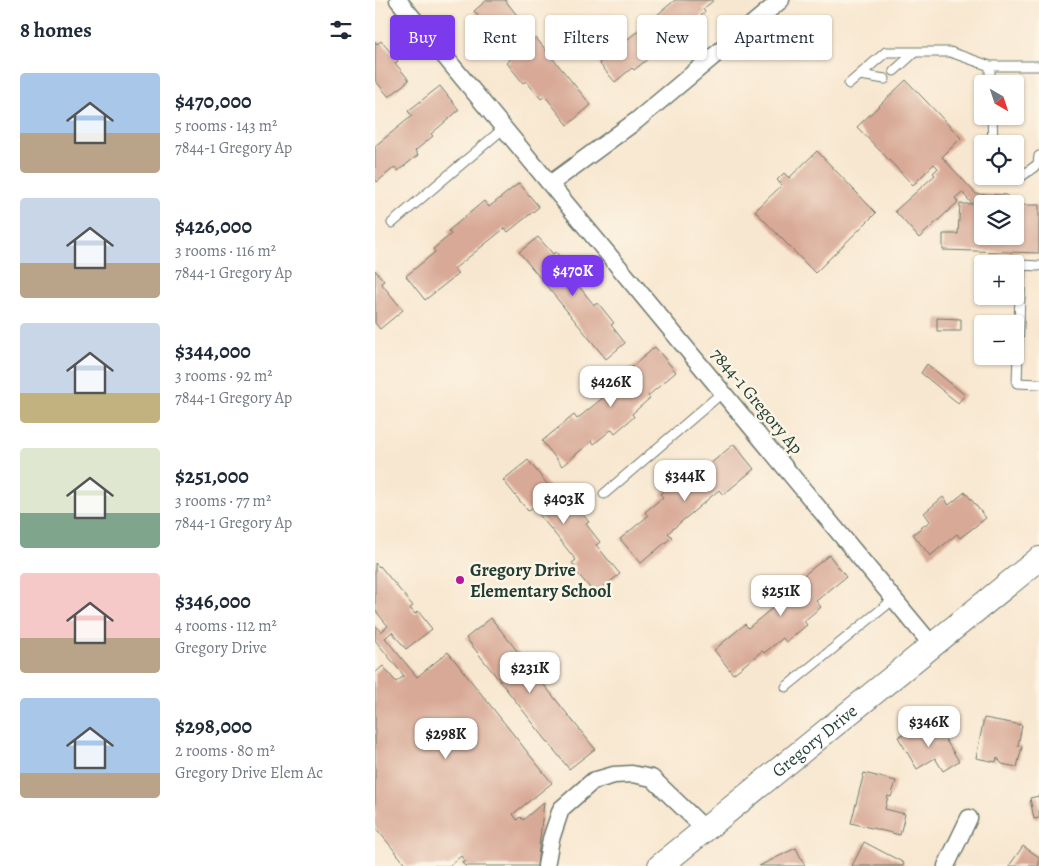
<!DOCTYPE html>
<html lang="en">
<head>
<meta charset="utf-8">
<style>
  :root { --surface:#fff; --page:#f2f2f3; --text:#1f2937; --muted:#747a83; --accent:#7c3aed }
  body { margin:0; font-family:Alegreya,serif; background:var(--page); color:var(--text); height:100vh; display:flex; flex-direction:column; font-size:19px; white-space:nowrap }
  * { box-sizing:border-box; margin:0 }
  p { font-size:16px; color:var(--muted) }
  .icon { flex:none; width:28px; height:28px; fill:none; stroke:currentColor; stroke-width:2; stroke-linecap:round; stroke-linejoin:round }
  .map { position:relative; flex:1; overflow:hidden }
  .details { display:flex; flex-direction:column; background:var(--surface); width:375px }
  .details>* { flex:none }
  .hud { position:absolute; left:15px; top:15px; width:475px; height:45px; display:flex; gap:10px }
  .needle { width:32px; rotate:141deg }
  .buttons { position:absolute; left:599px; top:75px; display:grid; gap:10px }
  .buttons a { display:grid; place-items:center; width:50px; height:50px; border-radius:5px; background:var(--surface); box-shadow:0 1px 4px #0004; font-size:25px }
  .price { position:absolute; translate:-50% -42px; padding:0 11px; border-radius:10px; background:#fff; color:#222; font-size:16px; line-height:32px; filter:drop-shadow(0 1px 2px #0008) }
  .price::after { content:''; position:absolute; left:50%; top:30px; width:15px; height:11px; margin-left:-8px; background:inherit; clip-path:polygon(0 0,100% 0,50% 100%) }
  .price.current { background:var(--accent); color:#fff }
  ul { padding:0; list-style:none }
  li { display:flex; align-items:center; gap:15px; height:125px; padding:0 20px }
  li span { display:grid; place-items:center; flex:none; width:140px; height:100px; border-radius:5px; color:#555 }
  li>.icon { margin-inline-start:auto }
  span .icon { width:60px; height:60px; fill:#fffc; stroke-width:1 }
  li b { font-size:21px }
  h2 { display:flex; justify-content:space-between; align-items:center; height:60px; padding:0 20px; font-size:21px }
  .tag { padding:0 18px; border-radius:5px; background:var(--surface); box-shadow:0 1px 4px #0004; font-size:18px; line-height:45px }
  .tag.current { background:var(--accent); color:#fff }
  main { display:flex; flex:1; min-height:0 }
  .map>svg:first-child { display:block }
  .building { fill:#d8a996 }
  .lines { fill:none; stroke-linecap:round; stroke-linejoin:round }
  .lane-casing { stroke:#6b786b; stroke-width:11 }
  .street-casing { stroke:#6b786b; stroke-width:19 }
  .secondary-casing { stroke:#6b786b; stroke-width:26 }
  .lane { stroke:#fff; stroke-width:9 }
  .street { stroke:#fff; stroke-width:16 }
  .secondary { stroke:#fff; stroke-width:24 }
  .poi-dot { fill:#b5179e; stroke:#fcf5e5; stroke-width:2 }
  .labels { text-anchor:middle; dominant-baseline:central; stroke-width:5; stroke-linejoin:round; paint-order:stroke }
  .street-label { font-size:18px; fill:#1f3d34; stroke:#fcf5e5 }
  .poi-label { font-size:18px; font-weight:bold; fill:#1f3d34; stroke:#fcf5e5; text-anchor:start }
</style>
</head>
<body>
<main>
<section class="details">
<h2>8 homes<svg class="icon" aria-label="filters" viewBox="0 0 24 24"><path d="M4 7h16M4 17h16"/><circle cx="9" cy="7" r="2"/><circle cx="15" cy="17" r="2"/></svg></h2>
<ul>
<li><span style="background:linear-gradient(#a9c7e8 60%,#b9a48a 0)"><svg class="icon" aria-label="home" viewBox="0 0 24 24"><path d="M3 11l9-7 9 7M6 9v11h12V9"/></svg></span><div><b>$470,000</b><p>5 rooms · 143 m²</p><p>7844-1 Gregory Ap</p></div></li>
<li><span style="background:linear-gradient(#c9d6e8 65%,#b9a48a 0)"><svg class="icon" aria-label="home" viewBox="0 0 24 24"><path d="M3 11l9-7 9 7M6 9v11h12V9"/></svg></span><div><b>$426,000</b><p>3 rooms · 116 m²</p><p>7844-1 Gregory Ap</p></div></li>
<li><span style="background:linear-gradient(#c9d6e8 70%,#c2b280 0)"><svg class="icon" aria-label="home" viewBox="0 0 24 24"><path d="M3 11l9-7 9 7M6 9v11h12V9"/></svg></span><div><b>$344,000</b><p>3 rooms · 92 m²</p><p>7844-1 Gregory Ap</p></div></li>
<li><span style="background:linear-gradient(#dfe7d0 65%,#7fa58c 0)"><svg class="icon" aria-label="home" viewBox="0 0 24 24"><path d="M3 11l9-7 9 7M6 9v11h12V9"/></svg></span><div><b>$251,000</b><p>3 rooms · 77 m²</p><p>7844-1 Gregory Ap</p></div></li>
<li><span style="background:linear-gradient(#f6c9c9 65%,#b9a48a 0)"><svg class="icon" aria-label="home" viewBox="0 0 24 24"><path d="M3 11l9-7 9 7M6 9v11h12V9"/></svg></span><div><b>$346,000</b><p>4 rooms · 112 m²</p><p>Gregory Drive</p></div></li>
<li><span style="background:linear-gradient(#a9c7e8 75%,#b9a48a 0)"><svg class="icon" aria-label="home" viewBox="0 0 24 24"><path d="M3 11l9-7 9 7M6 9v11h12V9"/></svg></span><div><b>$298,000</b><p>2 rooms · 80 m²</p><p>Gregory Drive Elem Ac</p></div></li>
</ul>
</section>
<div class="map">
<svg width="664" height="866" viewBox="0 0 664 866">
  <rect width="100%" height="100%" fill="#fcf5e5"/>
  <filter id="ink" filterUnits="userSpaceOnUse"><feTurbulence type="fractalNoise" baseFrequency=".02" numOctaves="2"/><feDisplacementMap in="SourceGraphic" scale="10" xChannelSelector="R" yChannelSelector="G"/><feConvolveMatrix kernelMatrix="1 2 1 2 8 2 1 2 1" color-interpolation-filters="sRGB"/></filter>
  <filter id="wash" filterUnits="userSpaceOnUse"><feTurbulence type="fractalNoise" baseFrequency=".0096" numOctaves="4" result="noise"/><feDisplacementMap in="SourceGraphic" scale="20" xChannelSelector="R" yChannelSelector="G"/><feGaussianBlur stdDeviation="1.12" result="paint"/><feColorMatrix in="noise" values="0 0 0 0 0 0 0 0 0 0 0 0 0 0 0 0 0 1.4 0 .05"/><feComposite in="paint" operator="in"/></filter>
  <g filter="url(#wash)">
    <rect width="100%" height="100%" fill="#f8e7d0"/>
    <g id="blocks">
      <path class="building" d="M112,0H130L148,23L145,26L157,41L161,38L216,105L193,125L170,96L166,99L151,81L148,83L132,63L135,60L120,42L122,40L99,11Z
        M300,0H339L328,9L330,12L300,37L294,30L278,44L284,50L259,70L257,68L240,82L224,63Z
        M0,41L2,44L6,41L23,61L20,63L34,80L14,97L0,80Z
        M531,80L586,138L567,157L601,194L632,195V204H608V236H640V205H664V253L568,250V234H583L585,204H597L587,192L580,198L583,202L544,238L520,211L560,175L558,173L563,168L559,164L538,185L482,127Z
        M65,86L84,110L56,134L58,136L40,151L43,155L23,171L20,167L2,182L0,179V146L37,116L33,111Z
        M442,151L501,213L440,273L380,211L407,185L402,180L409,173L414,178Z
        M144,183L164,207L133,232L130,228L79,269L83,274L50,300L31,276L60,252L58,249L76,234L73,231L109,201L114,207Z
        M163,237L178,254L181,252L197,272L194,274L219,305L223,303L239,323L236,325L250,343L231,359L144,252Z
        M0,270L9,281L6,283L28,310L5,329L0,323Z
        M562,318L586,319V331H562Z
        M280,347L301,372L273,396L275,398L257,414L259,417L240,433L237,429L219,444L217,441L187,466L167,441L199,415L202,419L253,377L250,373Z
        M552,364L590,395L583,403L546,373Z
        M359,444L379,469L348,495L344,490L293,533L297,537L266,563L245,539L273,516L270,512L288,497L285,494L305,478L308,481L326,466L329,469Z
        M153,460L176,489L180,486L195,505L198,502L214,522L211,524L225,542L221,545L245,574L220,594L199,569L201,568L197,563L201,560L158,507L153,511L128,480Z
        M590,492L611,518L585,538L582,534L555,556L538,534L555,521L549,513L568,497L574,505Z
        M454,555L471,577L441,601L446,607L429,621L432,625L411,642L408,638L389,653L387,651L358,674L339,650L370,624L373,628L427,584L423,580Z
        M0,563L4,567L5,566L38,606L35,608L40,614L43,611L57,629L31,649L17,632L10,638L42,677L73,652L177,783L138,814L142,820L145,817L148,820L169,802L162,866H90L87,863L90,861L86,856L74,866H32L0,827V673L8,666L21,682L29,676L0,640V625L6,632L13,626L0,610Z
        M116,618L220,749L194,769L91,638Z
        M609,718L647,725L643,746L647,747L642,767L627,764L622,757L621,762L601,758Z
        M560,723L584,761L568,771L560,758L542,769L523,737L534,731L537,737Z
        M489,773L521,781L516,797L513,796L510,809L530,814L525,835L476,823Z
        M664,796V818L659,819L655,798Z
        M489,842L529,863L528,866H477Z
        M648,846L664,857V866H634Z
        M421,848L430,866H384Z"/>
    </g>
  </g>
  <g filter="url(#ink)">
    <use href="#blocks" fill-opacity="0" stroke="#6b786b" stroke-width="1"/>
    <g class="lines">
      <defs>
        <path id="lane" d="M519,71L540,52
          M485,75L510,79
          M474,84L511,52H575L615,66
          M615,84V66H664
          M617,116L618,144
          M640,176H647L663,164L664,156
          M17,223L129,128
          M664,266L646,265L642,383L664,384
          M229,494L348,392
          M411,687L519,599"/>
        <path id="street" d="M23,0L175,184L261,121L406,0
          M175,184L557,645
          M171,866L176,839L186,809L218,781L239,775L257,774L277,778L330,829
          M571,866L594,818"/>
        <g id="secondary">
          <path id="s1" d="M285,866L664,559"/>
        </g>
      </defs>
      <use href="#lane" class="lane-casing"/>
      <use href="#street" class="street-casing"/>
      <use href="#secondary" class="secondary-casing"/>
      <use href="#lane" class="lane"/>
      <use href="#street" class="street"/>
      <use href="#secondary" class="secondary"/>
    </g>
  </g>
  <circle class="poi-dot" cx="85" cy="580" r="5"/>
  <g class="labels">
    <g class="street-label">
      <text transform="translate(382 401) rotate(50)">7844-1 Gregory Ap</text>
      <text stroke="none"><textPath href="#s1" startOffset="199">Gregory Drive</textPath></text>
    </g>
    <g class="poi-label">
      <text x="95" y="570">Gregory Drive<tspan x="95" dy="21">Elementary School</tspan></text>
    </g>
  </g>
</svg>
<div class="buttons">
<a><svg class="needle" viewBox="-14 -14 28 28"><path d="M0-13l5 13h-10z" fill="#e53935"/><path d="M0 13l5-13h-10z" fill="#747a83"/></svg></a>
<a><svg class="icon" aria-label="locate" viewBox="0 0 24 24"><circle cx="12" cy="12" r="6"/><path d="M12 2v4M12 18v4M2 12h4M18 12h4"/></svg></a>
<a><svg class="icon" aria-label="layers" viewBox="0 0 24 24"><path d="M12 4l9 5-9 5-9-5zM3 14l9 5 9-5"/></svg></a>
<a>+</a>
<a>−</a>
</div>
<b class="price current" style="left:198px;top:297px">$470K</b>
<b class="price" style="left:236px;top:408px">$426K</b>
<b class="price" style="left:310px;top:502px">$344K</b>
<b class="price" style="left:189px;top:525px">$403K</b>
<b class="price" style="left:406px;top:617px">$251K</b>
<b class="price" style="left:155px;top:694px">$231K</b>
<b class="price" style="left:554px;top:748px">$346K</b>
<b class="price" style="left:71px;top:760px">$298K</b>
<div class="hud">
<a class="tag current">Buy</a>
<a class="tag">Rent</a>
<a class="tag">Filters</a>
<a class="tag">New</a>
<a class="tag">Apartment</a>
</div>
</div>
</main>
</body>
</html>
